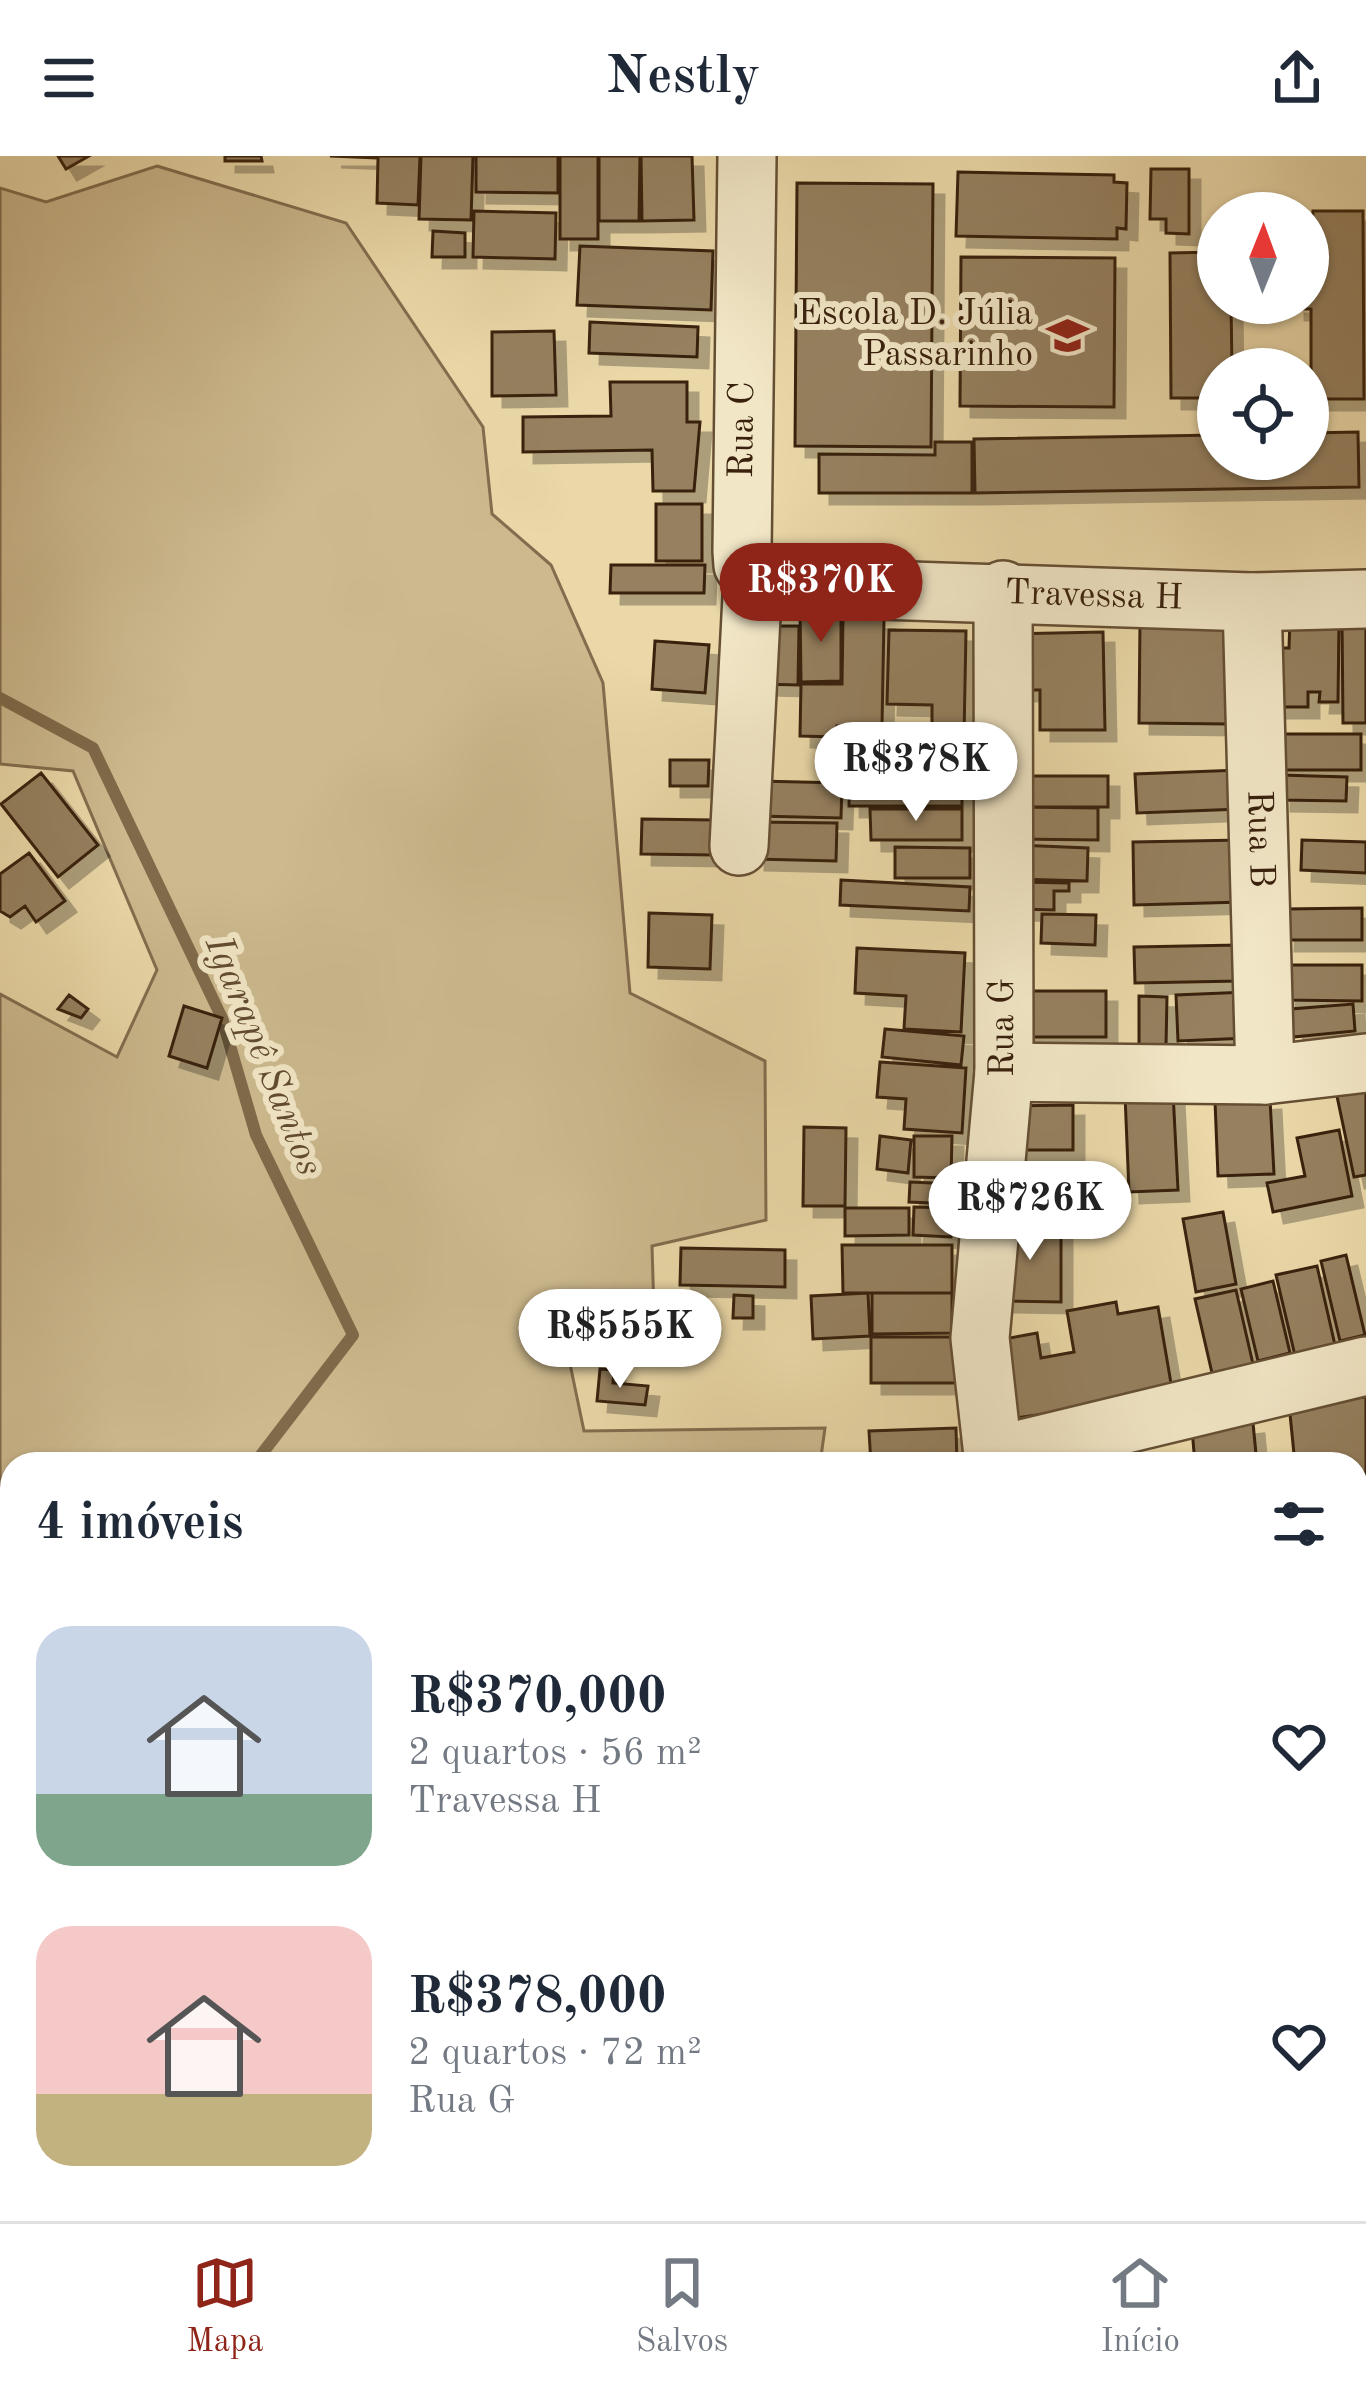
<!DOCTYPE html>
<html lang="pt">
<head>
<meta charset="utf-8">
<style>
  :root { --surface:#fff; --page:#f6f6f7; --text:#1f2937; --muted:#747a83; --line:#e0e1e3; --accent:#8f2418 }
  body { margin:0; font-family:"Old Standard TT",serif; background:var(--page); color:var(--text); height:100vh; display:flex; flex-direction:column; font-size:45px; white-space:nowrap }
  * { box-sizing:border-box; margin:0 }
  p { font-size:39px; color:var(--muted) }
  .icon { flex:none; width:66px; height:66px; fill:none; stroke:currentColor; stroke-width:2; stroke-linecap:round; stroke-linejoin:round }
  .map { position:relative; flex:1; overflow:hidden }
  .panel { position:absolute; left:0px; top:1296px; width:1368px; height:771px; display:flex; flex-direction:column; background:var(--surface); border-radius:36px 36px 0 0; box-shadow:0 3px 9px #0004 }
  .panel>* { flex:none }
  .needle { width:78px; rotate:1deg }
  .controls { position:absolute; left:1197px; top:36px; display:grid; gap:24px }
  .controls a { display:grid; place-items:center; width:132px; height:132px; border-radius:50%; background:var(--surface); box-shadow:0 3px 9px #0004; font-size:60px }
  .price { position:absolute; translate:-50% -102px; padding:0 27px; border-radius:42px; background:#fff; color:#222; font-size:39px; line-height:78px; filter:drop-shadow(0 3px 6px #0008) }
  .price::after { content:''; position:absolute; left:50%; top:72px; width:36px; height:27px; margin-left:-18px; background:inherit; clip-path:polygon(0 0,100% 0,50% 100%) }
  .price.selected { background:var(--accent); color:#fff }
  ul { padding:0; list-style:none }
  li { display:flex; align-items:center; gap:36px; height:300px; padding:0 36px }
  li span { display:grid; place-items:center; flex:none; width:336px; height:240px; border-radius:36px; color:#555 }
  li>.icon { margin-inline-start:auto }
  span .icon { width:144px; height:144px; fill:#fffc; stroke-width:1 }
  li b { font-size:51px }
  h2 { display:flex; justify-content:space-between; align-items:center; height:144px; padding:0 36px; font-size:51px }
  header { display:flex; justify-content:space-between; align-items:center; height:156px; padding:0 36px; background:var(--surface); font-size:54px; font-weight:800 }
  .tabs { display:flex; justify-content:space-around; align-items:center; height:168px; border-top:3px solid var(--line); background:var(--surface); font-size:33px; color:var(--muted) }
  .tabs a { display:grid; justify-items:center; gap:6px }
  .tabs .selected { color:var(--accent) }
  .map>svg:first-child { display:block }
  .green { fill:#ccb98e; stroke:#826d4e; stroke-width:3 }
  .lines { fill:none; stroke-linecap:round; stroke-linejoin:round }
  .stream { stroke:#7f6a4a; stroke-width:12 }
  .building { fill:#95805e; stroke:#39210d; stroke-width:3; filter:url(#shadow) }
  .minor-casing { stroke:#654f34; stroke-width:62 }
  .minor { stroke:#f1e6c6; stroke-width:57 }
  .labels { text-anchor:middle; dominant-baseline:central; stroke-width:12; stroke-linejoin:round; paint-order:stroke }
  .poi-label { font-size:36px; fill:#39210d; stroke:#f1e6c6; text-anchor:end }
  .street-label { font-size:36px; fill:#39210d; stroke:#f1e6c6 }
  .water-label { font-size:39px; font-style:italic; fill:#624b31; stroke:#f1e6c6 }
</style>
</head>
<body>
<header><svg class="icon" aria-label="menu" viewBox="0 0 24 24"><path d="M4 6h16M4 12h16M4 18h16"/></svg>Nestly<svg class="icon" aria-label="share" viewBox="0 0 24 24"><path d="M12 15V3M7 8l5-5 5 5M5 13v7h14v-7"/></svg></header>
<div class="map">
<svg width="1366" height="2065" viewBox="0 0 1366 2065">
  <defs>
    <filter id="shadow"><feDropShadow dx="11" dy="11" stdDeviation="0" flood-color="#0004"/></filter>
  </defs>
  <rect width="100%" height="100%" fill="#ead8a8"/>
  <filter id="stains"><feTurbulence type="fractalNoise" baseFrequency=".00167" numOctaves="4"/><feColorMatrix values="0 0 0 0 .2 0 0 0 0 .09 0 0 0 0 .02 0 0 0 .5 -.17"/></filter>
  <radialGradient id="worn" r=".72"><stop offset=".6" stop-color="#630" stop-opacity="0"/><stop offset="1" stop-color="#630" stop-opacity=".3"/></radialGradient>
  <path class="green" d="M157,10L346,67L483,271L492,358L551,409L603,527L630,837L765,905L766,1064L652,1090L655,1190L570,1208L584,1275L825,1272L820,1308H12V1564L0,1571V838L117,901L157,814L73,615L0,608V32L46,46Z"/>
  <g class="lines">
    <path class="stream" d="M0,542L93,592L222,862L256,979L353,1179L254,1308
      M1356,2037L1366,2049
      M119,2055L124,2065
      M832,2065L851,2055"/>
  </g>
  <path class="building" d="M58,0H89L66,13Z
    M225,0H261L262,5H225Z
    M330,0H420L418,49L377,47L378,2Z
    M421,0H473L471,64L419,63Z
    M476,0H558V37L476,36Z
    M560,0H598V83H560Z
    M599,0H640L639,65H599Z
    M641,0H692L694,64L642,65Z
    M1151,13H1189V78L1166,77V63H1150Z
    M958,16L1114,19V26L1127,27L1126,73L1117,72V83L956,80Z
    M797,27L933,28L931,291L795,290Z
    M474,55L556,57L555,103L473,101Z
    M1313,55H1363L1364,243H1311V153H1294V147H1308Z
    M433,75L465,77V101H432Z
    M580,90L713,95L711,154L577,149Z
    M1218,96V147H1231L1232,213H1218V242H1171L1170,97Z
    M961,101L1115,102L1114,251L960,250Z
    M590,166L698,171L697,201L589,197Z
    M554,175L556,239L492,240V176Z
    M610,226H687V266H700L694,335H653L652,294L523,296V261L611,260Z
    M1358,276L1359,331L975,337L974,283L1218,279V303H1308V277Z
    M935,286H972V337H819V298L935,299Z
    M656,348H702V405H656Z
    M611,409H705L704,437H610Z
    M800,452H841V525L801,526Z
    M843,462L884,463L882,570H837V581L800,580L801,528H842Z
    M1140,464H1227V568L1139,567Z
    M1290,464L1339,465L1338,546H1319L1320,536H1308V551H1269L1270,492H1289Z
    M1342,464H1366V567H1343Z
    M759,470H799L798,529L758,528Z
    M889,474L966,475L964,581H932V549L887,548Z
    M1103,476L1105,574H1040V534H1009L1008,478Z
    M655,485L709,489L705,537L652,533Z
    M1264,578H1361V614H1264Z
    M875,592H962V650H849L850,612H876Z
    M670,604H709L708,630H670Z
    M1240,614L1241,653L1137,657L1135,618Z
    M41,617L98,689L58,721L1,648Z
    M1280,619L1347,621L1346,645L1280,644Z
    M1013,620H1108V651H1013Z
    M758,625L842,627L841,662L757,660Z
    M1016,651L1098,652V684L1015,683Z
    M870,653H962V684H871Z
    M642,663L714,664V699L641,698Z
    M754,666L837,667L836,705L754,703Z
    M1242,684L1243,746L1134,749L1133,686Z
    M1302,684L1366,686V717L1301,714Z
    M1017,689L1088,692L1087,725L1016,723Z
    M895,691L970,692V722H895Z
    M29,697L65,745L36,766L25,750L10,761L0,755V718Z
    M841,724L970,731L969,755L840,749Z
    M1018,726L1069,727V735H1054V754L1018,753Z
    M1362,752V784H1284L1285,753Z
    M649,757L712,759L710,813L648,811Z
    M1042,758L1096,759L1095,789L1041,787Z
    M1238,789L1239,825L1135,827L1134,791Z
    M857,792L965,797L961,876L904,873L906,840L855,837Z
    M1285,809H1362V845L1285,844Z
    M1019,835H1106V881H1019Z
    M1247,836L1249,882L1178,885L1176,839Z
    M69,839L88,853L81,862L58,853Z
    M1139,840L1167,841L1166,890L1139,889Z
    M1353,848L1355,875L1293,881L1291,853Z
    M184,850L222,862L207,912L169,900Z
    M885,873L964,880L961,909L882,901Z
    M880,906L966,912L962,977L904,973L906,943L877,941Z
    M1366,919V1019L1354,1021L1334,926Z
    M1173,936L1178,1034L1129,1036L1125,939Z
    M1270,943L1274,1018L1218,1020L1215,945Z
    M1073,949V994H1005V950Z
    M804,971L846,972L845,1050H803Z
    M1339,974L1352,1040L1273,1056L1267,1027L1305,1020L1297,982Z
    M880,980L911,984L908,1017L877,1013Z
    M914,980H952L951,1022L914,1021Z
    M910,1026L954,1028L953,1048L909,1046Z
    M914,1051L952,1052L951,1081L913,1079Z
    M845,1052H909V1079L845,1080Z
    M1223,1056L1236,1128L1196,1136L1183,1063Z
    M999,1068H1061V1146L999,1145Z
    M842,1089H952V1137H843Z
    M681,1092L785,1094V1131L680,1129Z
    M1346,1099L1365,1179L1340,1185L1321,1105Z
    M1317,1110L1337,1198L1297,1208L1276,1119Z
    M1273,1125L1290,1197L1258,1205L1241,1133Z
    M1236,1134L1253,1208L1212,1217L1195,1143Z
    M868,1137L870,1180L813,1183L811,1140Z
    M872,1137H952V1177L872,1178Z
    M734,1139L753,1140V1162H733Z
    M1116,1146L1118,1158L1158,1151L1173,1239L1002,1264L988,1186L1037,1177L1041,1202L1074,1196L1067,1155Z
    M871,1181H967V1227H871Z
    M600,1213L614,1214L613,1227L648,1230L645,1249L597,1245Z
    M1366,1241V1340L1356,1341V1308H1295L1289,1248Z
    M1253,1267L1257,1308H1195L1192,1273Z
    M956,1272L957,1308H871L869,1275Z
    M1138,1287L1141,1308H1044Z
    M1356,1390H1366V1509L1356,1510Z
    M1356,1596H1366V1683H1356Z
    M472,2055L473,2065H424V2056Z"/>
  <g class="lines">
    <defs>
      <g id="minor">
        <path id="s1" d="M753,422L788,431L1252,446L1366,443"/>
        <path id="s2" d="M1252,446L1265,919"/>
        <path id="s3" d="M739,690L753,422L743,409L742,395L747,0"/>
        <path d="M1004,916L1265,919L1366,907"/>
        <path d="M993,1300L1366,1210"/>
        <path id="s4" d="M994,1308L980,1182L1004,916L1003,434"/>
        <path d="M1356,1575H1366"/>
        <path d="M353,2065V2055"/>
      </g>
    </defs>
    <use href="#minor" class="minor-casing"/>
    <use href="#minor" class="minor"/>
  </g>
  <defs>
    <symbol id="school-bare" viewBox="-9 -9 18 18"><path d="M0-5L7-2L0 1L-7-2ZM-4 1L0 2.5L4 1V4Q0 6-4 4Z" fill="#8f2418" stroke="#f1e6c6" stroke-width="2.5" paint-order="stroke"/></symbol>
  </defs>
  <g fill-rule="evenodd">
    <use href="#school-bare" x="1038" y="150" width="59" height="59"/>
  </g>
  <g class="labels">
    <g class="poi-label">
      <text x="1033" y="159">Escola D. Júlia<tspan x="1033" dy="41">Passarinho</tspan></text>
    </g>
    <g class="street-label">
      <text stroke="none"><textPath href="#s3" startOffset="420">Rua C</textPath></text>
      <text stroke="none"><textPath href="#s1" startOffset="342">Travessa H</textPath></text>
      <text stroke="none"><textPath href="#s2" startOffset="237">Rua B</textPath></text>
      <text stroke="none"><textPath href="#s4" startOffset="438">Rua G</textPath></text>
    </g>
    <g class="water-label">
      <text transform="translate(263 900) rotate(68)">Igarapê Santos</text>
    </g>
  </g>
  <rect width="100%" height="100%" filter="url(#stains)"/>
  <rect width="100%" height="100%" fill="url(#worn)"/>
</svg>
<div class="controls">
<a><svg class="needle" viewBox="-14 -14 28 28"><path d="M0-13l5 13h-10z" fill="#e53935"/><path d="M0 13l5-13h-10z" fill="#747a83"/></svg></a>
<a><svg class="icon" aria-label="locate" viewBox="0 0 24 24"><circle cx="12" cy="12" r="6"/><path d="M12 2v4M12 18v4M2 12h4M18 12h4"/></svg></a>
</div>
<b class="price selected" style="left:821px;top:489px">R$370K</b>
<b class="price" style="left:916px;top:668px">R$378K</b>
<b class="price" style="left:1030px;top:1107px">R$726K</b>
<b class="price" style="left:620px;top:1235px">R$555K</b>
<section class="panel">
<h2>4 imóveis<svg class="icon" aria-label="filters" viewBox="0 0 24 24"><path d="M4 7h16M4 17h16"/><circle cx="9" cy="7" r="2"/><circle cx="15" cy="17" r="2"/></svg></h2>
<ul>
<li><span style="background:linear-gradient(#c9d6e8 70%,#7fa58c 0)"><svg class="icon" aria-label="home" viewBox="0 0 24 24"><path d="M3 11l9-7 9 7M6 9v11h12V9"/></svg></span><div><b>R$370,000</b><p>2 quartos · 56 m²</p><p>Travessa H</p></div><svg class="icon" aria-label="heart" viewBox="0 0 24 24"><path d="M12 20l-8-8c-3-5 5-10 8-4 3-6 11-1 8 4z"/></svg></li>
<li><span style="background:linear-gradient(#f6c9c9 70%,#c2b280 0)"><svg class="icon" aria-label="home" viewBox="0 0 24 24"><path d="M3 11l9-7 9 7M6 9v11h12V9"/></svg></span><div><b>R$378,000</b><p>2 quartos · 72 m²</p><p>Rua G</p></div><svg class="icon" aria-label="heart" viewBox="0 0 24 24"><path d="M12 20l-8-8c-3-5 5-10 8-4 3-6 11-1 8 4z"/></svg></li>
</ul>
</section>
</div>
<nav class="tabs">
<a class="selected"><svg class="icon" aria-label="map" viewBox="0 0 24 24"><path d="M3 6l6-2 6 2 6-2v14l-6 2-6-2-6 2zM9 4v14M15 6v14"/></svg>Mapa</a>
<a><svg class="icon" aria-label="saved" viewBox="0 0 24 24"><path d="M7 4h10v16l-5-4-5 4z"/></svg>Salvos</a>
<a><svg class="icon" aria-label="home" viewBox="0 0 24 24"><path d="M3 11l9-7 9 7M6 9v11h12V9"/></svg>Início</a>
</nav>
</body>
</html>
